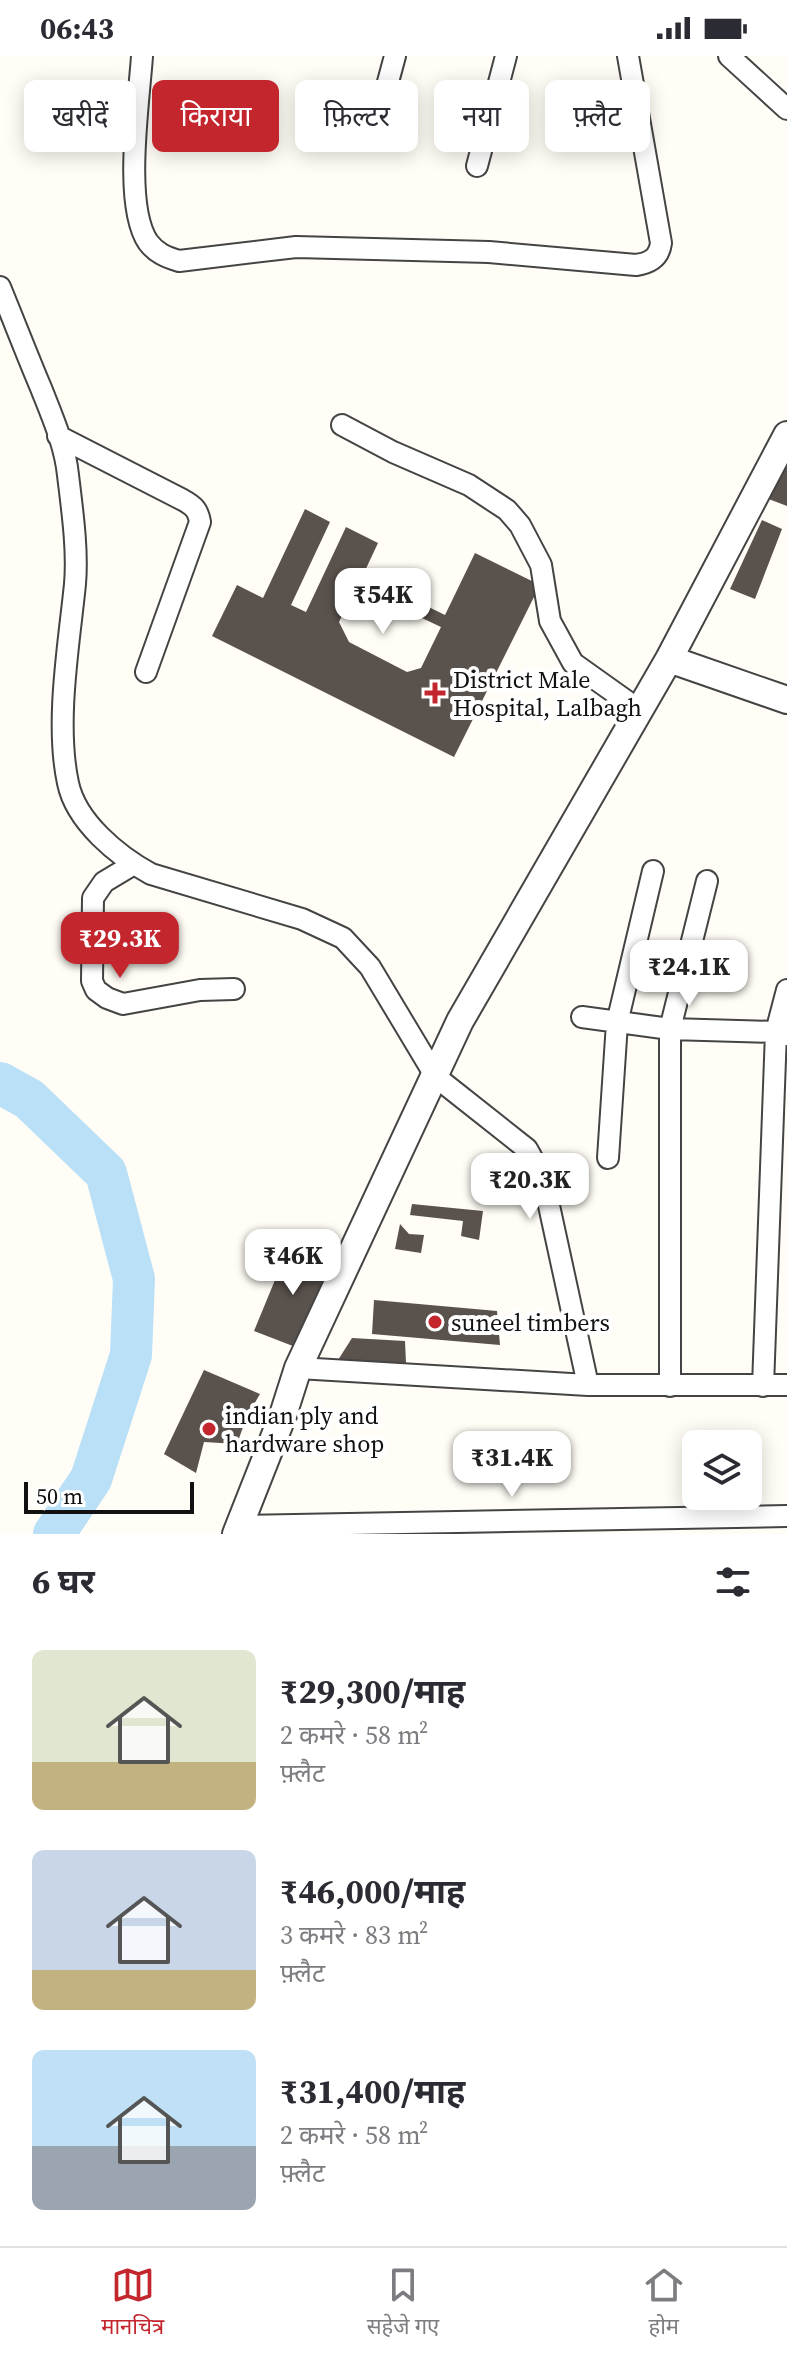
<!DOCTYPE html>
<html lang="hi">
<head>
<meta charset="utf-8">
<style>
  :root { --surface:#fff; --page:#f7f7f7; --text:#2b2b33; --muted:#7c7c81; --line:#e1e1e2; --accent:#c4262e }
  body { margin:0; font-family:"Source Serif 4","Noto Sans Devanagari",serif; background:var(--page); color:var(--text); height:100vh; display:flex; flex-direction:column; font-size:30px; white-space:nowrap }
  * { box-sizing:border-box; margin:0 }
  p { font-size:26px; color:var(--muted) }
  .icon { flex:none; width:44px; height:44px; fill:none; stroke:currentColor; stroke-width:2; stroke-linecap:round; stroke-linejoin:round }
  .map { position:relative; height:1478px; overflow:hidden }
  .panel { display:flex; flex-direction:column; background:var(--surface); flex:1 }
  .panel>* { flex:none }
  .hud { position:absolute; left:24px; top:24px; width:740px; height:72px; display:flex; gap:16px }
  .fabs { position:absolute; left:682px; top:1374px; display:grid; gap:16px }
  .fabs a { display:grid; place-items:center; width:80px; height:80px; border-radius:12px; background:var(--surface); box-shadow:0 4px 20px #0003; font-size:40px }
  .scale { position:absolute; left:24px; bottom:20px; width:170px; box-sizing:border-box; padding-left:8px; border:4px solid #111; border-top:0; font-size:22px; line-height:28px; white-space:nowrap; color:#111; -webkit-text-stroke:6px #fff; paint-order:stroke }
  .price { position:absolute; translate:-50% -68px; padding:0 18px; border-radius:16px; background:#fff; color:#222; font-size:26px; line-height:52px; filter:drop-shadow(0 2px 4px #0008) }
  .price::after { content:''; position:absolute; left:50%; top:48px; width:24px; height:18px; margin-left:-12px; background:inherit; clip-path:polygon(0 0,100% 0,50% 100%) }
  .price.current { background:var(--accent); color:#fff }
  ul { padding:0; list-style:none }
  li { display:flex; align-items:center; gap:24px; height:200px; padding:0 32px }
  li span { display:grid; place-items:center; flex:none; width:224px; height:160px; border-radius:12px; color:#555 }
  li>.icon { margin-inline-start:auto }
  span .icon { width:96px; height:96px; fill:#fffc; stroke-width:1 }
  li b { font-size:34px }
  h2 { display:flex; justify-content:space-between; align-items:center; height:96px; padding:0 32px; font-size:34px }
  .pill { padding:0 28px; border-radius:12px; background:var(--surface); box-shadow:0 4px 20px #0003; font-size:28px; line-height:72px }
  .pill.current { background:var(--accent); color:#fff }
  .status { display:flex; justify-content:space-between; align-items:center; height:56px; padding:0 40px; background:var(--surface); direction:ltr }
  .status svg { height:22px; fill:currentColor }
  .tabs { display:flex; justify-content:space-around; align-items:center; height:112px; border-top:2px solid var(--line); background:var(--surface); font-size:22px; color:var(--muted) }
  .tabs a { display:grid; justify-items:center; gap:4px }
  .tabs .current { color:var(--accent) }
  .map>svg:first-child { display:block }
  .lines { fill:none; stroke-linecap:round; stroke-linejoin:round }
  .river { stroke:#b9e0f7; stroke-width:42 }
  .building { fill:#5a524d; fill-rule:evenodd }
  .minor-casing { stroke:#444; stroke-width:24 }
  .tertiary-casing { stroke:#444; stroke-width:30 }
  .minor { stroke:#fff; stroke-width:20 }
  .tertiary { stroke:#fff; stroke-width:26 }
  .poi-dot { fill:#c4262e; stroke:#fff; stroke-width:3 }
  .labels { text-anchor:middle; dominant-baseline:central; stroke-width:8; stroke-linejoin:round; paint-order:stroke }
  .poi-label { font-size:24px; fill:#111; stroke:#fff; text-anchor:start }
</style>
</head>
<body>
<div class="status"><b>06:43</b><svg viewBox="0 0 49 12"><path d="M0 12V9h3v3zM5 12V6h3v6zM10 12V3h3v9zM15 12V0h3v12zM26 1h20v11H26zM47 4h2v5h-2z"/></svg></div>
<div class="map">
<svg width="787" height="1478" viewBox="0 0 787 1478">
  <rect width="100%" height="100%" fill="#fffdf5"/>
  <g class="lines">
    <path class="river" d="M0,1027L29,1043L106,1117L134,1223L131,1299L91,1423L54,1478"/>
  </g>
  <path class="building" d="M783,410L787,412V450L766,442Z
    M305,453L330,466L291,549L306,556L346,471L378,487L363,519L445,559L475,497L540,529L454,701L212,580L237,529L263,542ZM356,531L441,571L421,612L407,616L349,586L339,566Z
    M762,464L782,473L755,543L730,533Z
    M412,1148L483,1155L479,1184L461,1180L463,1165L410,1159Z
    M400,1168L409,1178L424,1179L421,1197L395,1193Z
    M289,1190L331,1206L298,1292L254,1275Z
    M374,1244L497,1255L500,1289L372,1278Z
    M352,1282L405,1285L406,1307L338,1304Z
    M204,1314L260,1338L247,1360L237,1388L204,1386L196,1417L164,1398Z"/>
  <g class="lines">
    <defs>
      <path id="minor" d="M142,0C139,46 123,149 148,186C156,197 166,201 179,205L296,191L489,196L636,209C650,207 659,202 661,187L628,0
        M729,0L787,53
        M378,63L395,0
        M477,110L506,0
        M0,231C14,265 27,299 41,332C52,360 65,389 68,419C72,453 78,493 75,528C69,588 55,667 68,727C76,766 118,800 151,818L302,863L343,882L370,911L436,1021L527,1093L543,1122L588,1329
        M342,369L393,396L469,429L507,454L520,469L541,509L550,565L573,607L639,654
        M58,380L183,444C194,450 198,454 200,466L146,616
        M134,808L104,826L93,842L92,925L96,934L107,942L123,948L200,934L234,933
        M582,961L670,973L776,976L787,979
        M608,1102L617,967L653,815
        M298,1312L588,1329H787
        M670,1330V973L707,825
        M763,1330L776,976L787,934
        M239,1470L787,1460"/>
      <path id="tertiary" d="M669,603L787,644
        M236,1478L283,1359L298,1312L460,965L669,603L787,379"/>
    </defs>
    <use href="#minor" class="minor-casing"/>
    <use href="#tertiary" class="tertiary-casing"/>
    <use href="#minor" class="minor"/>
    <use href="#tertiary" class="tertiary"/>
  </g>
  <g class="poi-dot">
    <path d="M431 625h8v8h8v8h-8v8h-8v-8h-8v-8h8z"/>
    <circle cx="435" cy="1266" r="8"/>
    <circle cx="209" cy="1373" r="8"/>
  </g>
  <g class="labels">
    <g class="poi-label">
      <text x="453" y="623">District Male<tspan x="453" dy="28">Hospital, Lalbagh</tspan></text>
      <text x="451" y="1266">suneel timbers</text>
      <text x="225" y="1359">indian ply and<tspan x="225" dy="28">hardware shop</tspan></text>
    </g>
  </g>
</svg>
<div class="fabs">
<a><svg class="icon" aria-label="layers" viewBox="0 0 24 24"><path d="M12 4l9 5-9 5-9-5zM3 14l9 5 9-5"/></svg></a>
</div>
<div class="scale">50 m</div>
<b class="price" style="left:383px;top:580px">₹54K</b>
<b class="price current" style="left:120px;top:924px">₹29.3K</b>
<b class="price" style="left:689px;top:952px">₹24.1K</b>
<b class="price" style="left:530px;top:1165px">₹20.3K</b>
<b class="price" style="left:293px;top:1241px">₹46K</b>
<b class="price" style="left:512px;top:1443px">₹31.4K</b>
<div class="hud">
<a class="pill">खरीदें</a>
<a class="pill current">किराया</a>
<a class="pill">फ़िल्टर</a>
<a class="pill">नया</a>
<a class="pill">फ़्लैट</a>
</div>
</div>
<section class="panel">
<h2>6 घर<svg class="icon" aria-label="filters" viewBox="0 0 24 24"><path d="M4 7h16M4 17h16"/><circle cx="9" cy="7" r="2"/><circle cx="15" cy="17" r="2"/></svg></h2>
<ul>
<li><span style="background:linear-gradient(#dfe7d0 70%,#c2b280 0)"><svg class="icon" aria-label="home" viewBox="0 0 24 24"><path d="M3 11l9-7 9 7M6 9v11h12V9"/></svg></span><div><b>₹29,300/माह</b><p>2 कमरे · 58 m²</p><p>फ़्लैट</p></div></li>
<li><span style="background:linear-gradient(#c9d6e8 75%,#c2b280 0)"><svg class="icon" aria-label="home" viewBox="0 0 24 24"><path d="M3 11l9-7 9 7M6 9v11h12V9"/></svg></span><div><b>₹46,000/माह</b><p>3 कमरे · 83 m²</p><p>फ़्लैट</p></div></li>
<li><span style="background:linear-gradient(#bfe0f5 60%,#9aa5b1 0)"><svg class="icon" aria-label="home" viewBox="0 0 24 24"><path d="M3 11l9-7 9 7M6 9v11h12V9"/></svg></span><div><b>₹31,400/माह</b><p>2 कमरे · 58 m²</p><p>फ़्लैट</p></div></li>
</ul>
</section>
<nav class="tabs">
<a class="current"><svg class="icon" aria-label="map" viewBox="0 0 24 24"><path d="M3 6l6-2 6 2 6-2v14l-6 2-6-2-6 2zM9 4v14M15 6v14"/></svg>मानचित्र</a>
<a><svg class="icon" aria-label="saved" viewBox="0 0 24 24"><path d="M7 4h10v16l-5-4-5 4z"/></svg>सहेजे गए</a>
<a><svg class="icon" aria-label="home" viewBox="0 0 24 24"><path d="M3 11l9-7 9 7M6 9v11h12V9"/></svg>होम</a>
</nav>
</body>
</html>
